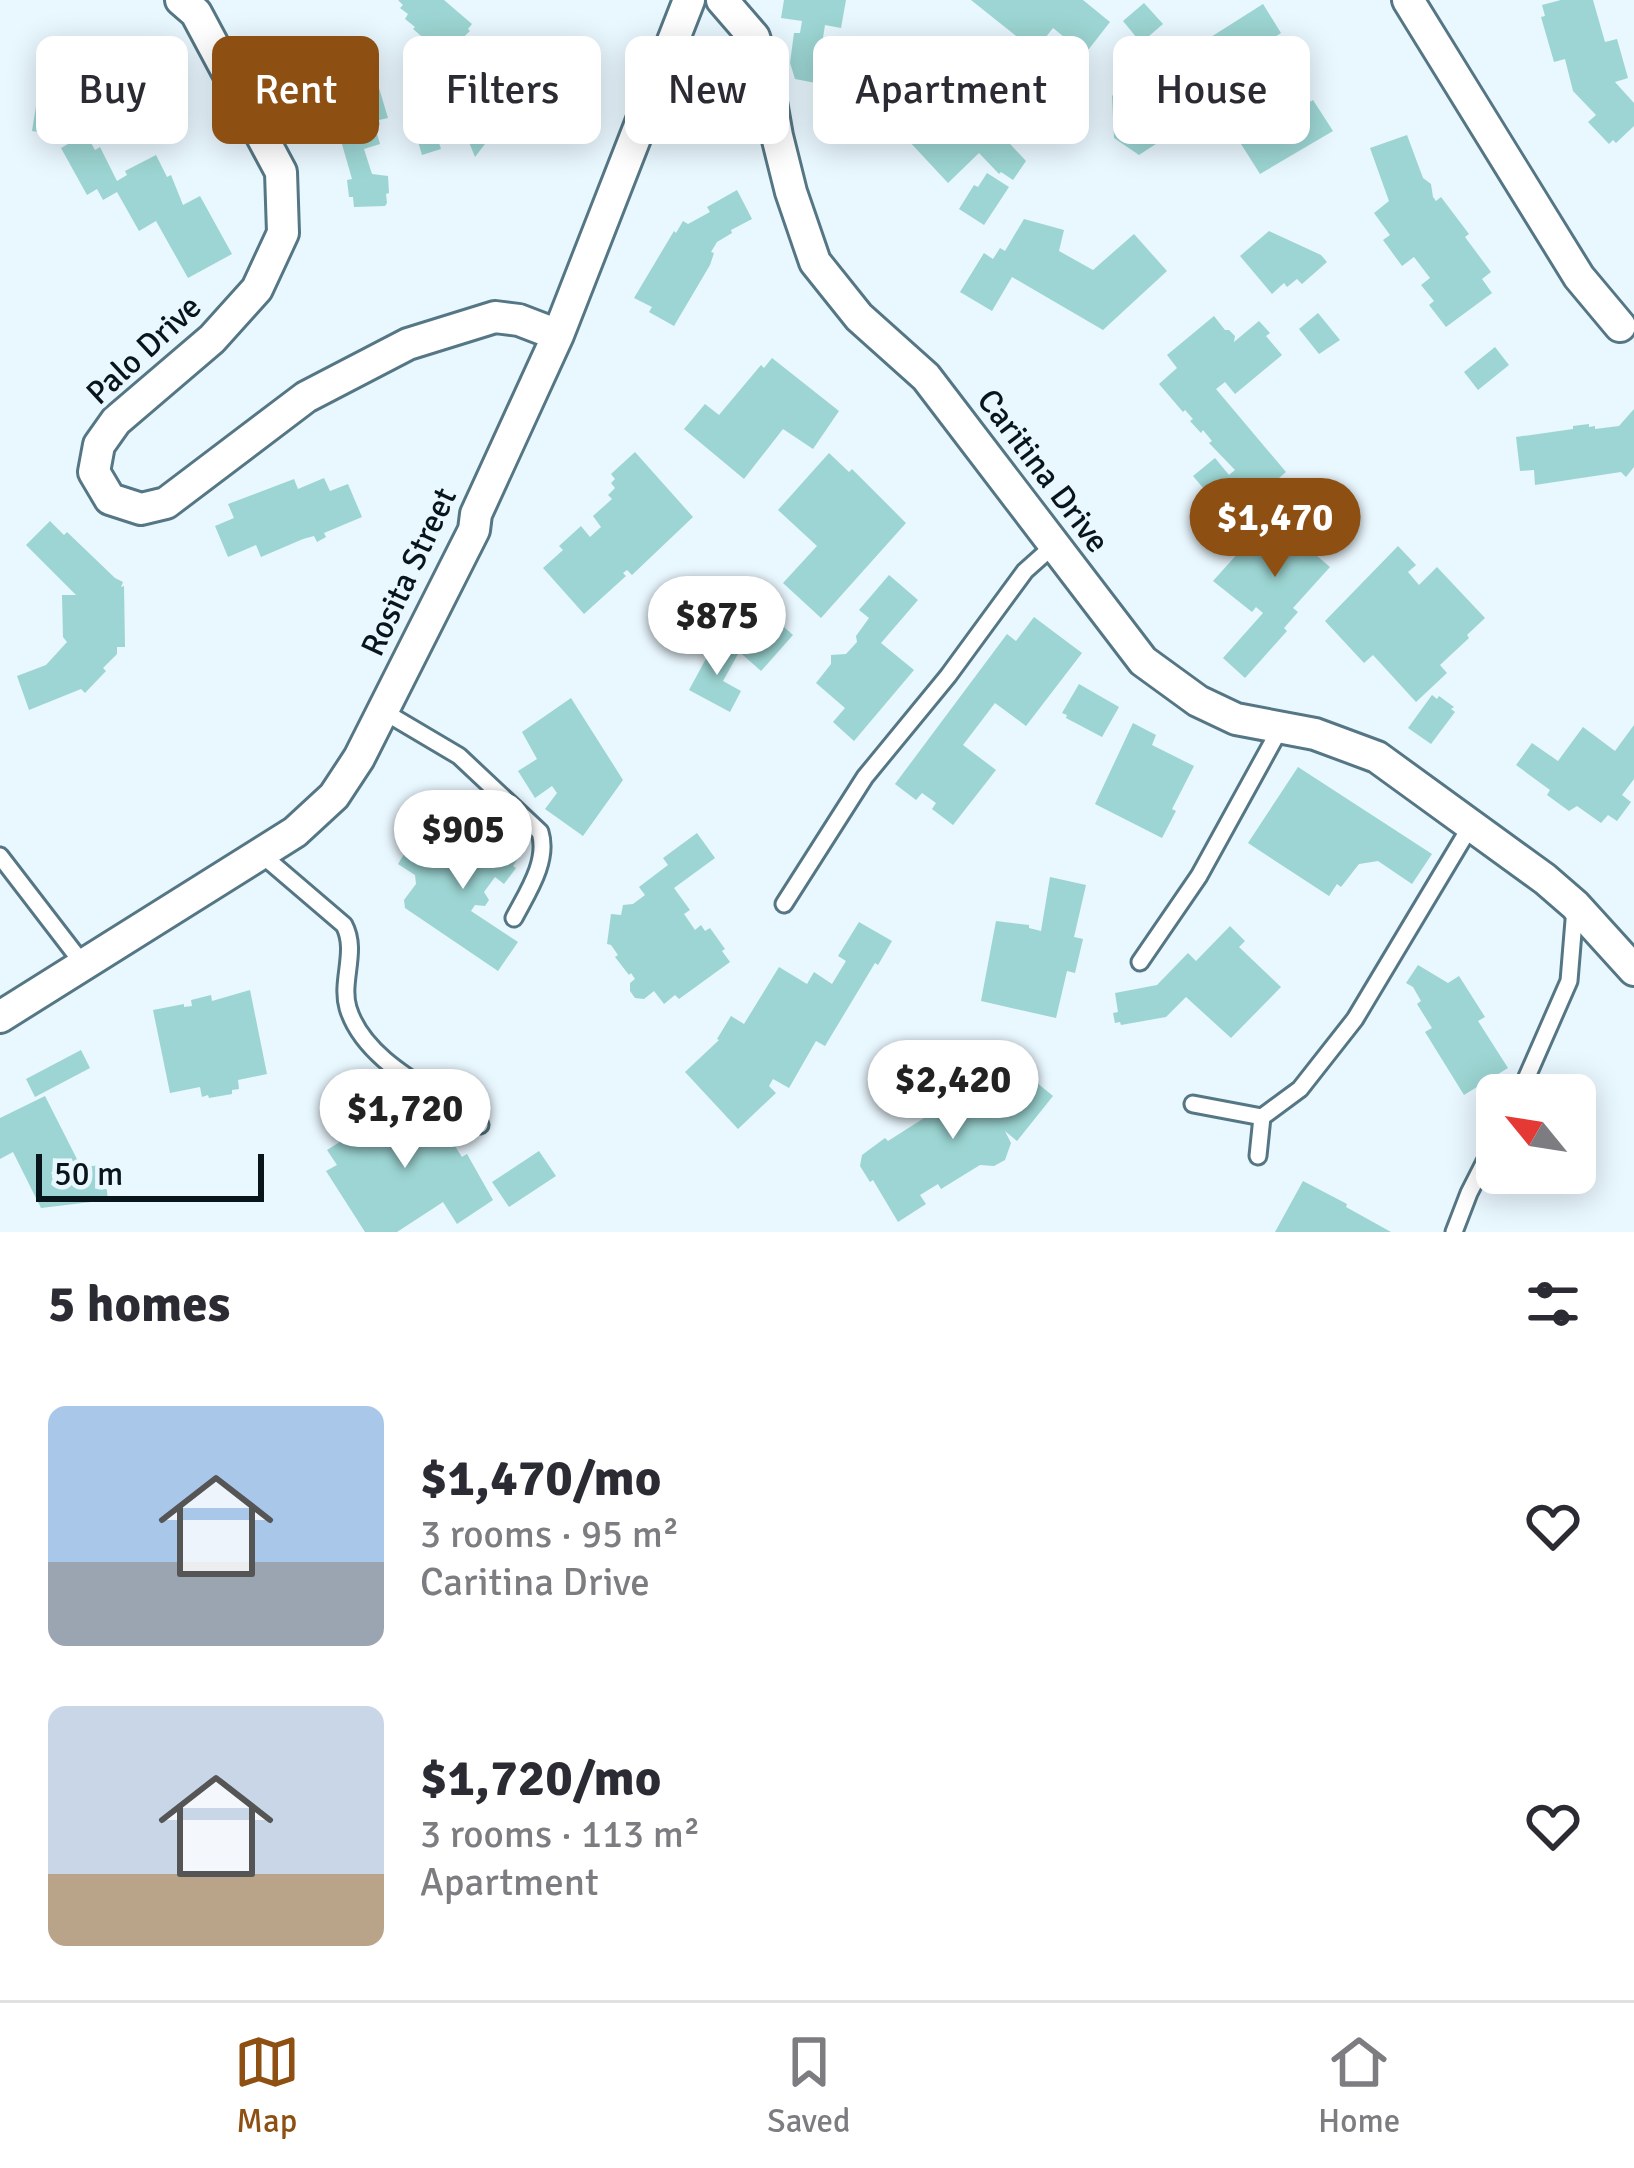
<!DOCTYPE html>
<html lang="en">
<head>
<meta charset="utf-8">
<style>
  :root { --surface:#fff; --page:#f7f7f7; --text:#2b2b33; --muted:#7c7c81; --line:#e1e1e2; --accent:#8d5012 }
  body { margin:0; font-family:Signika,sans-serif; background:var(--page); color:var(--text); height:100vh; display:flex; flex-direction:column; font-size:45px; white-space:nowrap }
  * { box-sizing:border-box; margin:0 }
  p { font-size:39px; color:var(--muted) }
  .icon { flex:none; width:66px; height:66px; fill:none; stroke:currentColor; stroke-width:2; stroke-linecap:round; stroke-linejoin:round }
  .map { position:relative; height:1232px; overflow:hidden }
  .details { display:flex; flex-direction:column; background:var(--surface); flex:1 }
  .details>* { flex:none }
  .guide { position:absolute; left:36px; top:36px; width:1563px; height:108px; display:flex; gap:24px }
  .needle { width:78px; rotate:300deg }
  .fabs { position:absolute; left:1476px; top:1074px; display:grid; gap:24px }
  .fabs a { display:grid; place-items:center; width:120px; height:120px; border-radius:18px; background:var(--surface); box-shadow:0 6px 30px #0003; font-size:60px }
  .scale { position:absolute; left:36px; bottom:30px; width:228px; box-sizing:border-box; padding-left:12px; border:6px solid #08151a; border-top:0; font-size:33px; line-height:42px; white-space:nowrap; color:#08151a; -webkit-text-stroke:9px #e9f7fe; paint-order:stroke }
  .price { position:absolute; translate:-50% -102px; padding:0 27px; border-radius:42px; background:#fff; color:#222; font-size:39px; line-height:78px; filter:drop-shadow(0 3px 6px #0008) }
  .price::after { content:''; position:absolute; left:50%; top:72px; width:36px; height:27px; margin-left:-18px; background:inherit; clip-path:polygon(0 0,100% 0,50% 100%) }
  .price.current { background:var(--accent); color:#fff }
  ul { padding:0; list-style:none }
  li { display:flex; align-items:center; gap:36px; height:300px; padding:0 48px }
  li span { display:grid; place-items:center; flex:none; width:336px; height:240px; border-radius:18px; color:#555 }
  li>.icon { margin-inline-start:auto }
  span .icon { width:144px; height:144px; fill:#fffc; stroke-width:1 }
  li b { font-size:51px }
  h2 { display:flex; justify-content:space-between; align-items:center; height:144px; padding:0 48px; font-size:51px }
  .tag { padding:0 42px; border-radius:18px; background:var(--surface); box-shadow:0 6px 30px #0003; font-size:42px; line-height:108px }
  .tag.current { background:var(--accent); color:#fff }
  .tab-bar { display:flex; justify-content:space-around; align-items:center; height:168px; border-top:3px solid var(--line); background:var(--surface); font-size:33px; color:var(--muted) }
  .tab-bar a { display:grid; justify-items:center; gap:6px }
  .tab-bar .current { color:var(--accent) }
  .map>svg:first-child { display:block }
  .building { fill:#9cd5d3 }
  .lines { fill:none; stroke-linecap:round; stroke-linejoin:round }
  .service-casing { stroke:#557684; stroke-width:21 }
  .minor-casing { stroke:#557684; stroke-width:36 }
  .service { stroke:#fff; stroke-width:15 }
  .minor { stroke:#fff; stroke-width:30 }
  .labels { text-anchor:middle; dominant-baseline:central; stroke-width:9; stroke-linejoin:round; paint-order:stroke }
  .street-label { font-size:33px; fill:#08151a; stroke:#e9f7fe }
</style>
</head>
<body>
<div class="map">
<svg width="1634" height="1232" viewBox="0 0 1634 1232">
  <rect width="100%" height="100%" fill="#e9f7fe"/>
  <path class="building" d="M398,0H444L472,24L468,29L470,31L444,56L413,29L415,27L405,19L408,14L400,8L403,5Z
    M784,0H846L841,28L825,25L816,83L795,79L790,63L794,33H800L802,21L781,18Z
    M971,0H1083L1110,22L1085,54L1053,28L1035,51Z
    M1561,0H1593L1605,42L1617,39L1628,78L1615,82L1634,103V126L1616,143L1613,140L1609,144L1588,122L1596,115L1573,91L1565,59L1554,62L1541,17L1545,16L1542,5Z
    M1144,3L1163,24L1141,43L1123,21Z
    M1263,4L1281,33L1269,41L1308,103L1313,100L1333,131L1260,174L1184,54Z
    M350,38L354,52L367,48L388,118L379,120L380,125L375,127L380,144L364,149L372,174L388,176L389,193L386,194L387,203L385,206L354,207L353,197H349L347,180L352,179L335,120L327,94L318,74L314,76L306,51Z
    M938,56H942L993,111L986,118L1026,161L1013,180L1001,172L999,174L979,153L948,183L907,139L924,124L918,110L928,96L919,88L918,77Z
    M1128,81L1141,82L1160,92L1152,107V125L1162,140L1139,155L1114,138L1112,96Z
    M480,83L487,103L501,123L475,157L450,95Z
    M37,100L67,106V109L71,110L67,134L62,133V136L32,131Z
    M429,113L441,149L422,155L411,118Z
    M86,134L95,150L100,147L117,181L127,175L125,171L156,155L167,177L171,175L183,205L200,196L232,254L188,278L156,221L139,231L117,192L103,200L97,189L87,195L61,148Z
    M1407,135L1423,178L1431,184L1433,197L1436,201L1441,197L1469,234L1465,237L1491,272L1482,279L1492,293L1446,327L1429,305L1434,301L1421,285L1430,278L1414,257L1402,266L1383,240L1390,235L1374,213L1389,201L1370,148Z
    M987,173L1009,187L984,225L959,209L974,185L978,187Z
    M737,190L752,219L731,230L732,233L717,242L711,252L714,253L710,265L674,326L649,312L652,307L634,298L674,231L676,233L683,221L688,224L710,212L707,207Z
    M1024,219L1064,230L1059,251L1093,270L1134,234L1167,271L1103,330L1012,277L992,311L960,292L984,253L993,259L1000,248L1005,251Z
    M1269,231L1321,255L1327,262L1302,284L1297,279L1287,287L1284,283L1272,294L1240,256Z
    M1318,313L1340,340L1319,354L1299,329Z
    M1214,316L1225,330H1229L1235,336L1234,342L1259,321L1270,333L1266,336L1282,355L1235,394L1225,382L1216,389L1286,472L1230,520L1193,476L1215,458L1229,475L1235,470L1209,443L1212,441L1203,430L1201,433L1190,421L1193,419L1185,410L1183,412L1159,384L1177,368L1167,355Z
    M1495,347L1509,365L1478,390L1464,372Z
    M772,358L839,411L813,449L783,429L744,479L684,429L705,404L719,415L761,365L764,368Z
    M1634,409V467L1626,477L1621,472L1535,485L1534,470L1520,471L1516,437L1573,429V426L1589,424V427L1595,426V429L1619,426Z
    M635,452L693,517L632,575L627,570L623,573L626,576L584,614L543,568L563,550L559,546L581,526L590,537L601,527L593,516L612,499L608,495L615,488L611,483L615,479L611,474Z
    M829,453L849,472L852,469L906,523L821,618L783,583L817,546L778,510Z
    M324,478L330,491L348,484L362,517L324,533L326,537L317,542L314,536L303,539L261,557L256,545L228,557L215,526L234,518L228,504L294,479L298,489Z
    M1297,497L1314,511L1317,507L1335,522L1310,550L1330,567L1293,608L1298,612L1284,628L1287,631L1245,678L1223,658L1263,613L1256,607L1252,612L1213,581L1239,552L1243,555Z
    M50,521L64,535L67,532L115,578L123,582L121,587L124,586L125,647H117V654L103,668L106,671L85,693L81,689L29,710L17,676L46,665L67,642L63,637L62,595H76L26,545Z
    M1398,546L1416,565L1408,572L1419,585L1437,567L1485,618L1467,635L1469,638L1440,665L1447,673L1416,702L1373,655L1364,663L1325,621Z
    M889,575L918,600L881,643L914,670L854,741L833,722L845,708L816,683L831,664V655L846,654L857,642L856,636L869,618L859,610Z
    M767,612L793,635L761,671L735,648Z
    M1034,617L1082,653L1026,726L995,703L963,745L996,770L953,825L932,809L936,803L922,793L916,800L895,784L1007,634L1016,641Z
    M715,642L738,654L723,681L741,691L730,712L689,690Z
    M1079,684L1119,707L1102,737L1066,718L1067,715L1062,713Z
    M1432,695L1437,699L1439,696L1454,707L1451,709L1455,712L1431,744L1408,728Z
    M571,698L623,780L583,836L545,809L557,793L552,786L535,798L518,771L537,759L522,732Z
    M1133,723L1156,735L1152,745L1194,766L1172,809L1176,811L1162,838L1095,804Z
    M1634,725V779L1622,795L1631,802L1617,821L1608,815L1601,823L1577,806L1569,811L1547,795L1550,790L1516,765L1532,743L1558,761L1583,727L1615,751Z
    M1298,767L1432,854L1412,884L1378,861L1359,864L1341,887L1337,884L1329,896L1248,843Z
    M477,819L508,842L502,850L517,860L513,866L516,868L504,884L495,877L484,892L489,900L485,906L475,905L471,911L518,942L498,971L405,908L404,900L416,884L415,875L398,864L406,851L433,866L452,839L459,844Z
    M697,833L715,858L674,888L690,910L684,914L695,930L701,925L705,931L710,928L725,949L722,951L730,962L679,999L675,995L664,1004L654,991L644,999L635,998L630,991V983L635,979L631,973L629,975L615,957L618,955L611,945L607,944L611,914L621,915L623,905L633,904L645,895L639,887L668,865L663,858Z
    M1050,877L1086,885L1074,937L1083,939L1075,973L1067,971L1056,1018L981,1001L996,921L1029,925V928L1041,931Z
    M859,922L892,941L878,965L875,963L825,1046L816,1041L789,1088L773,1079L769,1086L776,1093L738,1129L685,1072L719,1040L717,1039L731,1016L744,1024L779,967L807,984L814,972L832,984L846,961L838,956Z
    M1230,926L1245,941L1239,947L1281,987L1231,1038L1186,997L1166,1017L1121,1025L1120,1022L1115,1023L1113,1013L1118,1012L1115,993L1157,985L1188,953L1196,961Z
    M1418,965L1448,983L1459,976L1485,1017L1478,1021L1508,1068L1464,1095L1425,1032L1432,1028L1417,1004L1421,1001L1413,987L1406,983Z
    M250,990L267,1074L238,1080L239,1089L232,1090V1094L209,1098L208,1095L202,1097L200,1087L170,1093L153,1010L184,1004V1007L192,1006L191,1000L211,995L212,1001Z
    M81,1050L90,1068L35,1097L26,1079Z
    M1008,1069L1020,1079L1025,1073L1053,1096L1017,1141L1005,1131L1011,1143L1005,1160L994,1166L980,1165L941,1189L938,1184L920,1195L926,1204L898,1222L873,1180L870,1182L860,1166L862,1155L885,1138L888,1141L943,1106L950,1117L984,1076L1000,1089L1008,1079L1003,1075Z
    M416,1094L423,1097L462,1157L467,1154L493,1200L457,1224L443,1202L397,1232H365L326,1171L337,1165L327,1150Z
    M45,1096L81,1167L104,1165L108,1200L41,1208L13,1152L0,1159V1118Z
    M539,1151L556,1176L509,1207L492,1182Z
    M1303,1181L1347,1204L1346,1207L1391,1232H1275Z"/>
  <g class="lines">
    <defs>
      <path id="service" d="M383,711L459,756L540,832C549,861 527,893 514,918
        M261,854L344,925C358,951 340,981 348,1008C365,1064 437,1092 480,1125
        M0,856L83,964
        M784,904L865,777L948,676L1025,571L1053,546
        M1140,962L1199,876L1281,727
        M1519,1095L1569,981L1575,908
        M1193,1104L1262,1117L1300,1089L1355,1019L1470,827
        M1258,1156L1262,1117
        M1454,1232L1469,1193L1497,1138"/>
      <path id="minor" d="M181,0L196,13L281,172L283,233L257,289L212,339L116,421L99,445L94,472L110,499L141,509L166,503L306,397L408,344L495,317L519,320L558,335
        M722,0L754,37L767,79L777,136L791,192L815,262L859,317L926,377L1143,661L1198,701L1236,719L1315,734L1377,757L1545,879L1575,905L1634,970
        M1408,0L1579,277L1620,326
        M0,1017L295,832L334,796L359,758L474,530L476,514L558,335L689,0"/>
    </defs>
    <use href="#service" class="service-casing"/>
    <use href="#minor" class="minor-casing"/>
    <use href="#service" class="service"/>
    <use href="#minor" class="minor"/>
  </g>
  <g class="labels">
    <g class="street-label">
      <text transform="translate(144 350) rotate(-43)">Palo Drive</text>
      <text transform="translate(1043 471) rotate(53)">Caritina Drive</text>
      <text transform="translate(409 572) rotate(-65)">Rosita Street</text>
    </g>
  </g>
</svg>
<div class="fabs">
<a><svg class="needle" viewBox="-14 -14 28 28"><path d="M0-13l5 13h-10z" fill="#e53935"/><path d="M0 13l5-13h-10z" fill="#7c7c81"/></svg></a>
</div>
<div class="scale">50 m</div>
<b class="price current" style="left:1275px;top:580px">$1,470</b>
<b class="price" style="left:717px;top:678px">$875</b>
<b class="price" style="left:463px;top:892px">$905</b>
<b class="price" style="left:953px;top:1142px">$2,420</b>
<b class="price" style="left:405px;top:1171px">$1,720</b>
<div class="guide">
<a class="tag">Buy</a>
<a class="tag current">Rent</a>
<a class="tag">Filters</a>
<a class="tag">New</a>
<a class="tag">Apartment</a>
<a class="tag">House</a>
</div>
</div>
<section class="details">
<h2>5 homes<svg class="icon" aria-label="filters" viewBox="0 0 24 24"><path d="M4 7h16M4 17h16"/><circle cx="9" cy="7" r="2"/><circle cx="15" cy="17" r="2"/></svg></h2>
<ul>
<li><span style="background:linear-gradient(#a9c7e8 65%,#9aa5b1 0)"><svg class="icon" aria-label="home" viewBox="0 0 24 24"><path d="M3 11l9-7 9 7M6 9v11h12V9"/></svg></span><div><b>$1,470/mo</b><p>3 rooms · 95 m²</p><p>Caritina Drive</p></div><svg class="icon" aria-label="heart" viewBox="0 0 24 24"><path d="M12 20l-8-8c-3-5 5-10 8-4 3-6 11-1 8 4z"/></svg></li>
<li><span style="background:linear-gradient(#c9d6e8 70%,#b9a48a 0)"><svg class="icon" aria-label="home" viewBox="0 0 24 24"><path d="M3 11l9-7 9 7M6 9v11h12V9"/></svg></span><div><b>$1,720/mo</b><p>3 rooms · 113 m²</p><p>Apartment</p></div><svg class="icon" aria-label="heart" viewBox="0 0 24 24"><path d="M12 20l-8-8c-3-5 5-10 8-4 3-6 11-1 8 4z"/></svg></li>
</ul>
</section>
<nav class="tab-bar">
<a class="current"><svg class="icon" aria-label="map" viewBox="0 0 24 24"><path d="M3 6l6-2 6 2 6-2v14l-6 2-6-2-6 2zM9 4v14M15 6v14"/></svg>Map</a>
<a><svg class="icon" aria-label="saved" viewBox="0 0 24 24"><path d="M7 4h10v16l-5-4-5 4z"/></svg>Saved</a>
<a><svg class="icon" aria-label="home" viewBox="0 0 24 24"><path d="M3 11l9-7 9 7M6 9v11h12V9"/></svg>Home</a>
</nav>
</body>
</html>
